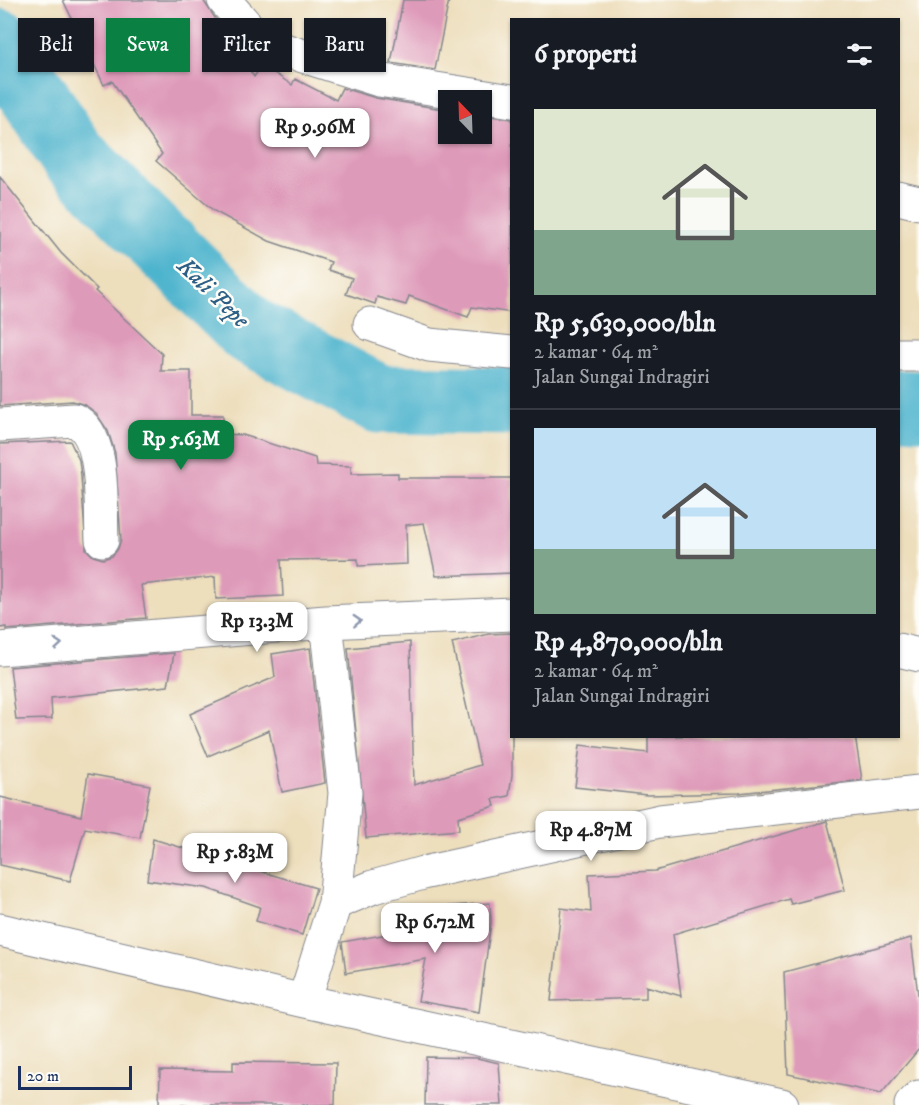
<!DOCTYPE html>
<html lang="id">
<head>
<meta charset="utf-8">
<style>
  :root { --surface:#171b24; --page:#242831; --text:#f1f3f6; --muted:#9ea1a6; --line:#363941; --accent:#0b8043 }
  body { margin:0; font-family:"IM FELL DW Pica",serif; background:var(--page); color:var(--text); height:100vh; display:flex; flex-direction:column; font-size:22px; white-space:nowrap }
  * { box-sizing:border-box; margin:0 }
  p { font-size:20px; color:var(--muted) }
  .icon { flex:none; width:33px; height:33px; fill:none; stroke:currentColor; stroke-width:2; stroke-linecap:round; stroke-linejoin:round }
  .map { position:relative; flex:1; overflow:hidden }
  .details { position:absolute; left:510px; top:18px; width:390px; height:720px; display:flex; flex-direction:column; background:var(--surface); border-radius:0px; box-shadow:0 2px 4px #0004 }
  .details>* { flex:none }
  .top-card { position:absolute; left:18px; top:18px; width:402px; height:54px; display:flex; gap:12px }
  .needle { width:39px; rotate:337deg }
  .buttons { position:absolute; left:438px; top:90px; display:grid; gap:12px }
  .buttons a { display:grid; place-items:center; width:54px; height:54px; border-radius:0px; background:var(--surface); box-shadow:0 2px 4px #0004; font-size:30px }
  .scale { position:absolute; left:18px; bottom:15px; width:114px; box-sizing:border-box; padding-left:6px; border:3px solid #1b2f5e; border-top:0; font-size:16px; line-height:21px; white-space:nowrap; color:#1b2f5e; -webkit-text-stroke:4px #fdfcf7; paint-order:stroke }
  .price { position:absolute; translate:-50% -51px; padding:0 14px; border-radius:12px; background:#fff; color:#222; font-size:20px; line-height:39px; filter:drop-shadow(0 2px 3px #0008) }
  .price::after { content:''; position:absolute; left:50%; top:36px; width:18px; height:14px; margin-left:-9px; background:inherit; clip-path:polygon(0 0,100% 0,50% 100%) }
  .price.active { background:var(--accent); color:#fff }
  ul { padding:0; list-style:none }
  li { display:grid; align-content:center; gap:12px; height:318px; padding:0 24px }
  li+li { border-top:2px solid var(--line) }
  li span { display:grid; place-items:center; height:186px; border-radius:0px; color:#555 }
  li>.icon { margin-inline-start:auto }
  span .icon { width:108px; height:108px; fill:#fffc; stroke-width:1 }
  li b { font-size:26px }
  h2 { display:flex; justify-content:space-between; align-items:center; height:72px; padding:0 24px; font-size:26px }
  .pill { padding:0 21px; border-radius:0px; background:var(--surface); box-shadow:0 2px 4px #0004; font-size:21px; line-height:54px }
  .pill.active { background:var(--accent); color:#fff }
  .map>svg:first-child { display:block }
  .lines { fill:none; stroke-linecap:round; stroke-linejoin:round }
  .river { stroke:#4eb4cd; stroke-width:69 }
  .building { fill:#de9ab9 }
  .minor-casing { stroke:#84868d; stroke-width:35 }
  .minor { stroke:#fff; stroke-width:33 }
  .oneway { stroke:#8d97ae }
  .labels { text-anchor:middle; dominant-baseline:central; stroke-width:5; stroke-linejoin:round; paint-order:stroke }
  .water-label { font-size:24px; font-style:italic; fill:#2d5e85; stroke:#fdfcf7 }
</style>
</head>
<body>
<div class="map">
<svg width="919" height="1105" viewBox="0 0 919 1105">
  <rect width="100%" height="100%" fill="#fdfcf7"/>
  <filter id="ink" filterUnits="userSpaceOnUse"><feTurbulence type="fractalNoise" baseFrequency=".0167" numOctaves="2"/><feDisplacementMap in="SourceGraphic" scale="12" xChannelSelector="R" yChannelSelector="G"/><feConvolveMatrix kernelMatrix="1 2 1 2 8 2 1 2 1" color-interpolation-filters="sRGB"/></filter>
  <filter id="wash" filterUnits="userSpaceOnUse"><feTurbulence type="fractalNoise" baseFrequency=".008" numOctaves="4" result="noise"/><feDisplacementMap in="SourceGraphic" scale="24" xChannelSelector="R" yChannelSelector="G"/><feGaussianBlur stdDeviation="1.35" result="paint"/><feColorMatrix in="noise" values="0 0 0 0 0 0 0 0 0 0 0 0 0 0 0 0 0 1.4 0 .05"/><feComposite in="paint" operator="in"/></filter>
  <g filter="url(#wash)">
    <rect width="100%" height="100%" fill="#eddebc"/>
    <g class="lines">
      <path class="river" d="M0,43L74,157L249,330L379,399L512,401
        M898,404L919,405"/>
    </g>
    <g id="blocks">
      <path class="building" d="M63,0H203L254,77L262,65L292,85L295,79L336,100L342,88L376,98L448,110V134H482V115L512,119V313L472,307L468,317L409,296L406,305L377,297L375,304L346,294L352,278L328,270L331,262L269,241L214,211L156,161L162,154L112,81L104,85Z
        M403,0H449L435,70L391,63Z
        M0,177L61,253L97,289L95,291L162,354L161,371H191V415H223V434L243,435L315,458L316,465L351,466V474L398,473V478H512V573L436,576L424,523L406,525L407,564L358,566V559L281,560L283,596L216,599L215,577L141,585L146,618L6,630V627L0,628V444L70,441L79,460L81,476L86,549L93,556L103,559L112,556L118,549L121,539L115,453L108,431L96,413L85,405L73,401L0,406Z
        M512,633V775L509,796L493,799L495,806L458,817L459,830L366,838L348,648L410,642L414,785L480,765L452,643L489,634Z
        M310,648L325,783L282,792L269,730L208,756L190,714L275,677L272,654Z
        M174,653L168,686L51,698L52,719L16,720L10,667Z
        M648,736H855L862,780L739,793L647,795L575,787L580,745L648,753Z
        M88,774L150,785L140,838L85,828L70,881L0,865V797L81,816Z
        M827,821L845,890L791,904L789,899L673,934L681,996L646,986V998L551,1001L561,908L591,912L589,874L655,871Z
        M153,839L316,888L302,935L256,921L260,907L206,888L147,880Z
        M490,903L491,922L479,1012L418,1001L426,959L346,973L342,942L428,927L427,908Z
        M911,938L919,1003V1049L881,1094L788,1074L784,972Z
        M426,1057L477,1058L499,1063L502,1105H425Z
        M233,1062L336,1063L335,1105H159L160,1070L233,1071Z"/>
    </g>
  </g>
  <g filter="url(#ink)">
    <use href="#blocks" fill-opacity="0" stroke="#84868d" stroke-width="1.5"/>
    <g class="lines">
      <defs>
        <path id="minor" d="M224,0L253,33L278,48L379,80L512,101
          M898,198L919,203
          M370,324L429,345L512,353
          M898,355H919
          M0,425L74,420C107,434 100,509 102,540
          M326,622L345,793L335,903
          M0,649L326,622L512,614
          M898,650L919,655
          M0,930L304,1001L782,1105
          M304,1001L335,903L373,887L423,873L660,821L919,792
          M911,1105L919,1097"/>
      </defs>
      <use href="#minor" class="minor-casing"/>
      <use href="#minor" class="minor"/>
    </g>
    <defs><path id="oneway-chevron" d="M-2-3.5L2.5 0L-2 3.5" fill="none" stroke-width="1.6" stroke-linecap="round" stroke-linejoin="round" transform="scale(1.5)"/></defs>
    <g class="oneway">
      <use href="#oneway-chevron" transform="translate(357 621) rotate(-3)"/>
      <use href="#oneway-chevron" transform="translate(58 644) rotate(-5)"/>
    </g>
  </g>
  <g class="labels">
    <g class="water-label">
      <text transform="translate(213 293) rotate(44)">Kali Pepe</text>
    </g>
  </g>
</svg>
<div class="buttons">
<a><svg class="needle" viewBox="-14 -14 28 28"><path d="M0-13l5 13h-10z" fill="#e53935"/><path d="M0 13l5-13h-10z" fill="#9ea1a6"/></svg></a>
</div>
<div class="scale">20 m</div>
<b class="price" style="left:315px;top:159px">Rp 9.96M</b>
<b class="price active" style="left:181px;top:471px">Rp 5.63M</b>
<b class="price" style="left:257px;top:653px">Rp 13.3M</b>
<b class="price" style="left:591px;top:862px">Rp 4.87M</b>
<b class="price" style="left:235px;top:884px">Rp 5.83M</b>
<b class="price" style="left:435px;top:954px">Rp 6.72M</b>
<div class="top-card">
<a class="pill">Beli</a>
<a class="pill active">Sewa</a>
<a class="pill">Filter</a>
<a class="pill">Baru</a>
</div>
<section class="details">
<h2>6 properti<svg class="icon" aria-label="filters" viewBox="0 0 24 24"><path d="M4 7h16M4 17h16"/><circle cx="9" cy="7" r="2"/><circle cx="15" cy="17" r="2"/></svg></h2>
<ul>
<li><span style="background:linear-gradient(#dfe7d0 65%,#7fa58c 0)"><svg class="icon" aria-label="home" viewBox="0 0 24 24"><path d="M3 11l9-7 9 7M6 9v11h12V9"/></svg></span><div><b>Rp 5,630,000/bln</b><p>2 kamar · 64 m²</p><p>Jalan Sungai Indragiri</p></div></li>
<li><span style="background:linear-gradient(#bfe0f5 65%,#7fa58c 0)"><svg class="icon" aria-label="home" viewBox="0 0 24 24"><path d="M3 11l9-7 9 7M6 9v11h12V9"/></svg></span><div><b>Rp 4,870,000/bln</b><p>2 kamar · 64 m²</p><p>Jalan Sungai Indragiri</p></div></li>
</ul>
</section>
</div>
</body>
</html>
